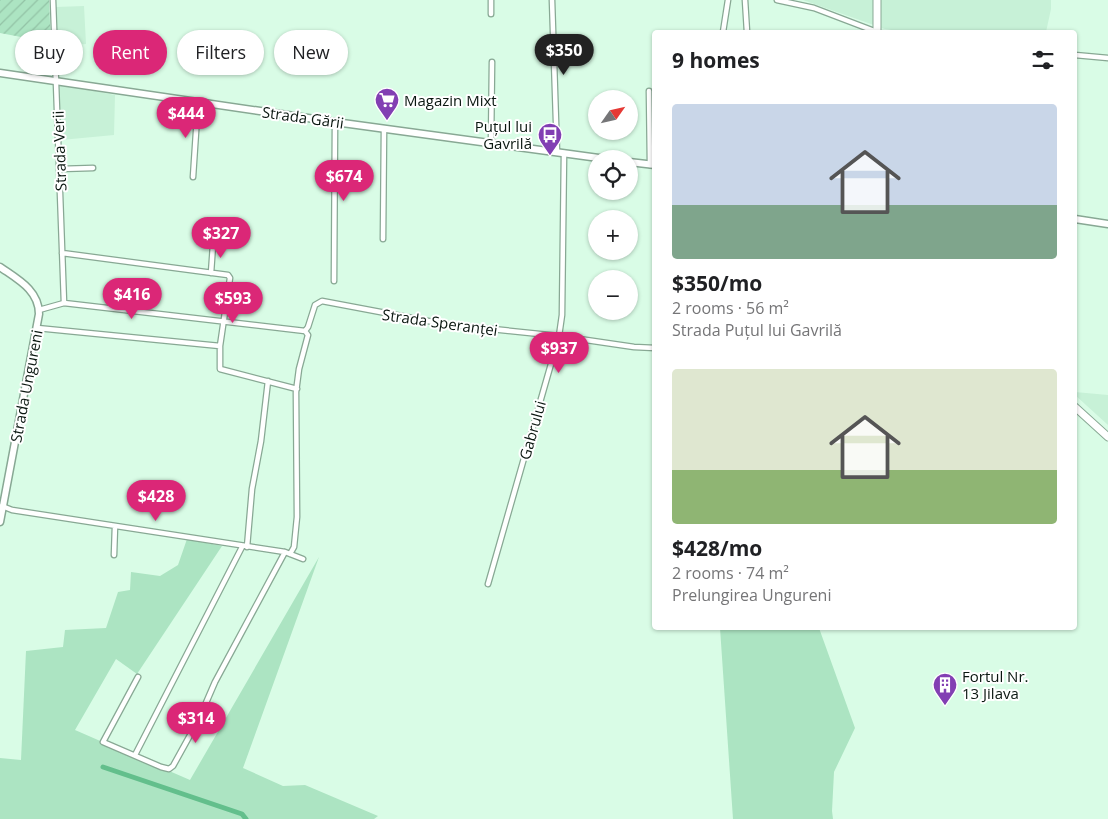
<!DOCTYPE html>
<html lang="en">
<head>
<meta charset="utf-8">
<style>
  :root { --surface:#fff; --page:#f2f2f2; --text:#202124; --muted:#757577; --accent:#db2777 }
  body { margin:0; font-family:"Open Sans",sans-serif; background:var(--page); color:var(--text); height:100vh; display:flex; flex-direction:column; font-size:19px; white-space:nowrap }
  * { box-sizing:border-box; margin:0 }
  p { font-size:16px; color:var(--muted) }
  .icon { flex:none; width:28px; height:28px; fill:none; stroke:currentColor; stroke-width:2; stroke-linecap:round; stroke-linejoin:round }
  .map { position:relative; flex:1; overflow:hidden }
  .drawer { position:absolute; left:652px; top:30px; width:425px; height:600px; display:flex; flex-direction:column; background:var(--surface); border-radius:5px; box-shadow:0 1px 4px #0004 }
  .drawer>* { flex:none }
  .guide { position:absolute; left:15px; top:30px; width:475px; height:45px; display:flex; gap:10px }
  .needle { width:32px; rotate:56deg }
  .tools { position:absolute; left:588px; top:90px; display:grid; gap:10px }
  .tools a { display:grid; place-items:center; width:50px; height:50px; border-radius:50%; background:var(--surface); box-shadow:0 1px 4px #0004; font-size:25px }
  .price { position:absolute; translate:-50% -42px; padding:0 11px; border-radius:18px; background:var(--accent); color:#fff; font-size:16px; line-height:32px; filter:drop-shadow(0 1px 2px #0008) }
  .price::after { content:''; position:absolute; left:50%; top:30px; width:15px; height:11px; margin-left:-8px; background:inherit; clip-path:polygon(0 0,100% 0,50% 100%) }
  .price.active { background:#222; color:#fff }
  ul { padding:0; list-style:none }
  li { display:grid; align-content:center; gap:10px; height:265px; padding:0 20px }
  li span { display:grid; place-items:center; height:155px; border-radius:5px; color:#555 }
  li>.icon { margin-inline-start:auto }
  span .icon { width:90px; height:90px; fill:#fffc; stroke-width:1 }
  li b { font-size:21px }
  h2 { display:flex; justify-content:space-between; align-items:center; height:60px; padding:0 20px; font-size:21px }
  .chip { padding:0 18px; border-radius:22px; background:var(--surface); box-shadow:0 1px 4px #0004; font-size:18px; line-height:45px }
  .chip.active { background:var(--accent); color:#fff }
  .map>svg:first-child { display:block }
  .built { fill:#c7f1d7 }
  .grass { fill:#ace4c2 }
  .garden { fill:url(#garden-furrows) }
  .lines { fill:none; stroke-linecap:round; stroke-linejoin:round }
  .canal { stroke:#63bf8c; stroke-width:5 }
  .street-casing { stroke:#88a894; stroke-width:7 }
  .secondary-casing { stroke:#88a894; stroke-width:9 }
  .primary-casing { stroke:#88a894; stroke-width:9 }
  .street { stroke:#fff; stroke-width:4.5 }
  .secondary { stroke:#fff; stroke-width:6 }
  .primary { stroke:#fff; stroke-width:7 }
  .labels { text-anchor:middle; dominant-baseline:central; stroke-width:4; stroke-linejoin:round; paint-order:stroke }
  .poi-label { font-size:15px; fill:#0a1710; stroke:#fff; text-anchor:start }
  .street-label { font-size:15px; fill:#0a1710; stroke:#fff }
</style>
</head>
<body>
<div class="map">
<svg width="1108" height="819" viewBox="0 0 1108 819">
  <defs>
    <pattern id="garden-furrows" width="10" height="10" patternUnits="userSpaceOnUse" patternTransform="scale(1.25)"><rect width="10" height="10" fill="#ace4c2"/><path d="M-1 1l2-2M0 10L10 0M9 11l2-2" fill="none" stroke="#93c3a6"/></pattern>
  </defs>
  <rect width="100%" height="100%" fill="#d9fce6"/>
  <path class="built" d="M803,0H1051V9L1046,32H904L885,29Z
    M84,6L86,44L58,46L56,7Z
    M58,84L115,95L114,135L61,140Z
    M1075,392L1108,395V425L1075,395Z"/>
  <path class="grass" d="M187,539L222,546L137,674L116,659L75,730L190,780L319,557L243,768L283,786L305,785L378,816L374,819H0V758L21,760L26,651L63,647L65,630L106,628L118,592L130,590L131,572L160,576L178,565Z
    M720,628H819L855,728L834,772L832,811L833,819H733Z"/>
  <path class="garden" d="M0,0H49L51,47L22,49L21,37L0,33Z"/>
  <g class="lines">
    <path class="canal" d="M103,767L242,814L246,819"/>
    <defs>
      <path id="street" d="M53,0L64,303
        M491,0V14
        M552,0L557,152
        M745,0L747,32
        M777,0L814,8L877,32
        M723,32L728,0
        M1075,55L1108,58
        M649,91L650,165
        M491,144L492,62
        M60,169L93,168
        M193,177L198,102
        M383,239L384,129
        M62,253L228,275L230,278L220,346V369L297,389
        M211,273L213,245
        M334,281L335,122
        M39,310L64,303L305,331L308,335L299,369L296,392L297,517L294,547L290,554
        M37,328L220,346
        M305,331L308,327L315,305L322,301L444,324L559,336L634,347L655,348
        M2,506L12,510L285,552L303,559
        M247,547L252,489L261,441L268,381
        M114,555L115,526
        M488,584L559,336L562,315L564,153
        M138,677L103,742L161,767L169,769L173,766L199,719L215,682L285,552
        M135,755L242,547"/>
      <path id="secondary" d="M0,73L335,122L606,159
        M629,162L655,165
        M1075,219L1108,224
        M0,267C17,279 39,290 39,314L0,522"/>
      <path id="primary" d="M877,0V32
        M1075,407L1108,437"/>
    </defs>
    <use href="#street" class="street-casing"/>
    <use href="#secondary" class="secondary-casing"/>
    <use href="#primary" class="primary-casing"/>
    <use href="#street" class="street"/>
    <use href="#secondary" class="secondary"/>
    <use href="#primary" class="primary"/>
  </g>
  <defs>
    <symbol id="supermarket-pin" viewBox="-11 -11 22 30"><path d="M0 17L-7.5 6A9.5 9.5 0 1 1 7.5 6Z" fill="#823fb3" stroke="#fff"/><path d="M-6-5.5h2.5l.6 2H6L4.5 2H-2.5L-4.4-4H-6ZM-1.5 3.2a1.3 1.3 0 1 0 .1 0ZM3 3.2a1.3 1.3 0 1 0 .1 0Z" fill="#fff"/></symbol>
    <symbol id="bus-pin" viewBox="-11 -11 22 30"><path d="M0 17L-7.5 6A9.5 9.5 0 1 1 7.5 6Z" fill="#823fb3" stroke="#fff"/><path d="M-5-6H5V4H4V6H2V4H-2V6H-4V4H-5ZM-3.5-4V0h7V-4ZM-3.5 1.2v1.5H-2V1.2ZM2 1.2v1.5H3.5V1.2Z" fill="#fff"/></symbol>
    <symbol id="building-pin" viewBox="-11 -11 22 30"><path d="M0 17L-7.5 6A9.5 9.5 0 1 1 7.5 6Z" fill="#823fb3" stroke="#fff"/><path d="M-4-6H4V6H1V3H-1V6H-4ZM-2.5-4.3h1.7v1.8h-1.7ZM.8-4.3h1.7v1.8H.8ZM-2.5-1h1.7V.8h-1.7ZM.8-1h1.7V.8H.8Z" fill="#fff"/></symbol>
  </defs>
  <g fill-rule="evenodd">
    <use href="#supermarket-pin" x="373" y="86" width="28" height="38"/>
    <use href="#bus-pin" x="536" y="121" width="28" height="38"/>
    <use href="#building-pin" x="931" y="671" width="28" height="38"/>
  </g>
  <g class="labels">
    <g class="poi-label">
      <text x="404" y="100">Magazin Mixt</text>
      <text x="532" y="126" text-anchor="end">Puțul lui<tspan x="532" dy="17">Gavrilă</tspan></text>
      <text x="962" y="676">Fortul Nr.<tspan x="962" dy="17">13 Jilava</tspan></text>
    </g>
    <g class="street-label">
      <text transform="translate(303 117) rotate(8)">Strada Gării</text>
      <text transform="translate(59 151) rotate(-92)">Strada Verii</text>
      <text transform="translate(440 322) rotate(8)">Strada Speranței</text>
      <text transform="translate(26 386) rotate(-79)">Strada Ungureni</text>
      <text transform="translate(532 430) rotate(-74)">Gabrului</text>
    </g>
  </g>
</svg>
<div class="tools">
<a><svg class="needle" viewBox="-14 -14 28 28"><path d="M0-13l5 13h-10z" fill="#e53935"/><path d="M0 13l5-13h-10z" fill="#757577"/></svg></a>
<a><svg class="icon" aria-label="locate" viewBox="0 0 24 24"><circle cx="12" cy="12" r="6"/><path d="M12 2v4M12 18v4M2 12h4M18 12h4"/></svg></a>
<a>+</a>
<a>−</a>
</div>
<b class="price active" style="left:564px;top:76px">$350</b>
<b class="price" style="left:186px;top:139px">$444</b>
<b class="price" style="left:344px;top:202px">$674</b>
<b class="price" style="left:221px;top:259px">$327</b>
<b class="price" style="left:132px;top:320px">$416</b>
<b class="price" style="left:233px;top:324px">$593</b>
<b class="price" style="left:559px;top:374px">$937</b>
<b class="price" style="left:156px;top:522px">$428</b>
<b class="price" style="left:196px;top:744px">$314</b>
<div class="guide">
<a class="chip">Buy</a>
<a class="chip active">Rent</a>
<a class="chip">Filters</a>
<a class="chip">New</a>
</div>
<section class="drawer">
<h2>9 homes<svg class="icon" aria-label="filters" viewBox="0 0 24 24"><path d="M4 7h16M4 17h16"/><circle cx="9" cy="7" r="2"/><circle cx="15" cy="17" r="2"/></svg></h2>
<ul>
<li><span style="background:linear-gradient(#c9d6e8 65%,#7fa58c 0)"><svg class="icon" aria-label="home" viewBox="0 0 24 24"><path d="M3 11l9-7 9 7M6 9v11h12V9"/></svg></span><div><b>$350/mo</b><p>2 rooms · 56 m²</p><p>Strada Puțul lui Gavrilă</p></div></li>
<li><span style="background:linear-gradient(#dfe7d0 65%,#8fb573 0)"><svg class="icon" aria-label="home" viewBox="0 0 24 24"><path d="M3 11l9-7 9 7M6 9v11h12V9"/></svg></span><div><b>$428/mo</b><p>2 rooms · 74 m²</p><p>Prelungirea Ungureni</p></div></li>
</ul>
</section>
</div>
</body>
</html>
